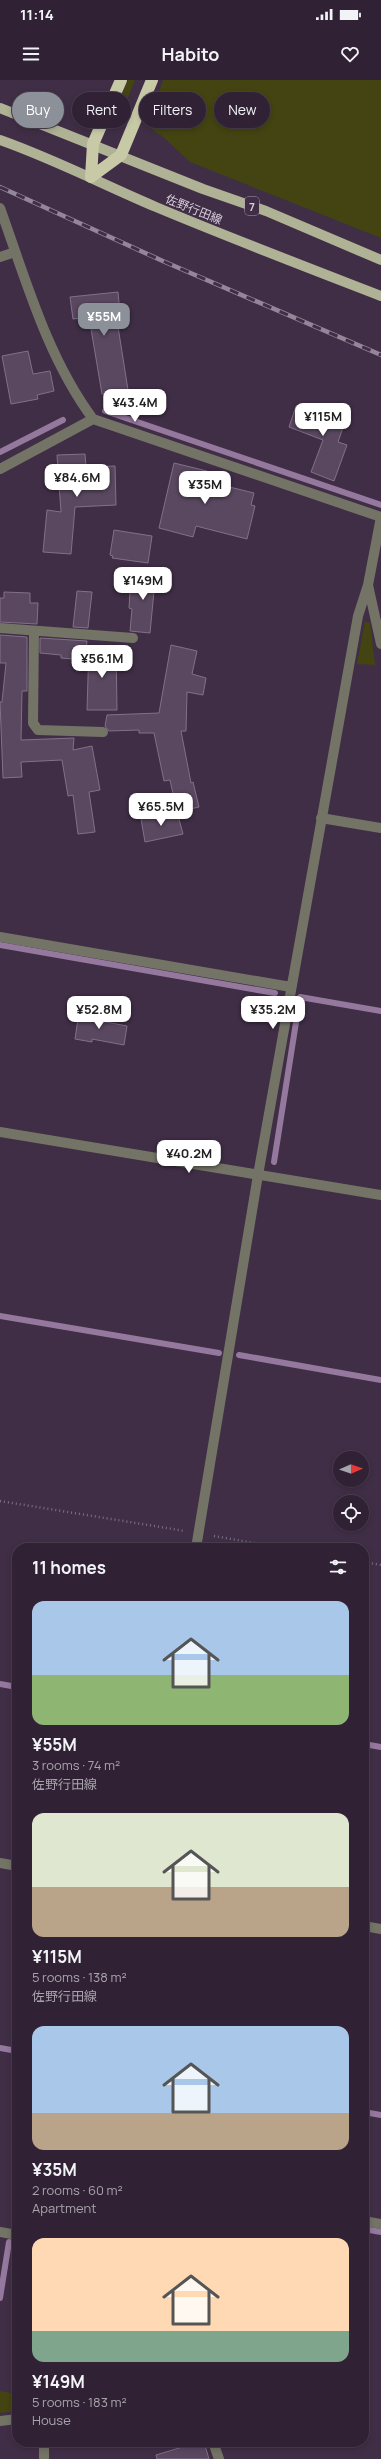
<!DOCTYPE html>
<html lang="en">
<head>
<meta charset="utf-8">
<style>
  :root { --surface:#302234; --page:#382a3c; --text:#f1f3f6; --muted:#a8a4ac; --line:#4b3f4f; --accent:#8c9099 }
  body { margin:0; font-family:Manrope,"Noto Sans JP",sans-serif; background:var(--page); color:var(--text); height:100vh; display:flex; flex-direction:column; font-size:15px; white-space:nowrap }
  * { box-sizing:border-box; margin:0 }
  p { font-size:13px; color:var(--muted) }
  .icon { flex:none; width:22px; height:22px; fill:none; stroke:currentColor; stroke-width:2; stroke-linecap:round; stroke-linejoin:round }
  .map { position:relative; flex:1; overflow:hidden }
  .side { position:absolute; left:12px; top:1463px; width:357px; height:904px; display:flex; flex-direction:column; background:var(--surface); border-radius:16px; box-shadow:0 2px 6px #0003,0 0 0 1px var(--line) }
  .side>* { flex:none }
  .top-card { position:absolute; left:12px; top:12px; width:357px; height:36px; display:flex; gap:8px }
  .needle { width:26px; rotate:88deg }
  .fabs { position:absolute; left:333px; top:1371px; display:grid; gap:8px }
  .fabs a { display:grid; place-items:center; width:36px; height:36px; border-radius:50%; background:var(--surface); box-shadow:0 2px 6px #0003,0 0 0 1px var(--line); font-size:20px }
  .price { position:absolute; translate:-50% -34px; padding:0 9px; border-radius:8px; background:#fff; color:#222; font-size:13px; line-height:26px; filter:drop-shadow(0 1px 2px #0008) }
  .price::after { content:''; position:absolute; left:50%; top:24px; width:12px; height:9px; margin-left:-6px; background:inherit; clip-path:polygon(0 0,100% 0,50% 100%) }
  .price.active { background:var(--accent); color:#fff }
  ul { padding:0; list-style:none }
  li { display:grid; align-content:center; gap:8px; height:212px; padding:0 20px }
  li span { display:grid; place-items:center; height:124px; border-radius:12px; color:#555 }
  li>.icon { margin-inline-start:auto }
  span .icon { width:72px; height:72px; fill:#fffc; stroke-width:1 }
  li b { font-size:17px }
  h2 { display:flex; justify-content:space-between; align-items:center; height:48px; padding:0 20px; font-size:17px }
  .tag { padding:0 14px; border-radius:18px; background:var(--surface); box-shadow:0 2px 6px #0003,0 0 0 1px var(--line); font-size:14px; line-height:36px }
  .tag.active { background:var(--accent); color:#fff }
  .status { display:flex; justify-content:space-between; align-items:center; height:28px; padding:0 20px; background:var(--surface); direction:ltr }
  .status svg { height:11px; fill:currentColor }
  header { display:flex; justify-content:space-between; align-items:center; height:52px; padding:0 20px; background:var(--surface); font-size:18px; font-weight:700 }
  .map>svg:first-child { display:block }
  .green { fill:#434411 }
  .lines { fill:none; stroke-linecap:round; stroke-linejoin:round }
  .stream { stroke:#95789e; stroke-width:6 }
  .building { fill:#5a4860; stroke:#836f8a }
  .path { stroke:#7f6f83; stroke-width:2.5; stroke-dasharray:1 3; stroke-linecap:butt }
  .minor { stroke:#737466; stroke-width:10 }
  .major { stroke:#b0b295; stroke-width:10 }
  .highway { stroke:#c8caa7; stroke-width:12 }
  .rail-casing { stroke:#948699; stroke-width:4.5 }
  .rail { stroke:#402e46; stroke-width:3; stroke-dasharray:9; stroke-linecap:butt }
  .labels { text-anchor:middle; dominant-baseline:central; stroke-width:3; stroke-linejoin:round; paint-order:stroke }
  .shield { fill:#402e46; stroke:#aa9dae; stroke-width:1 }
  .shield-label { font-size:11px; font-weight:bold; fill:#d8cddb }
  .street-label { font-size:12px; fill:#d8cddb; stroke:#402e46 }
</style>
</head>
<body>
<div class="status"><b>11:14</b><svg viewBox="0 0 49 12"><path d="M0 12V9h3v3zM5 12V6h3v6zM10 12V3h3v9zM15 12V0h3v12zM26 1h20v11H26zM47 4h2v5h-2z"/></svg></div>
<header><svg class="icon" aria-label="menu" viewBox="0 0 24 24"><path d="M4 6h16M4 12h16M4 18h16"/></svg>Habito<svg class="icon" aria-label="heart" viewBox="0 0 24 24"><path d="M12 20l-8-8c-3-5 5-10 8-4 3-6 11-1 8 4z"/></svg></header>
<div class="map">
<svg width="381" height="2379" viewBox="0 0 381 2379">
  <rect width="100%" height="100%" fill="#402e46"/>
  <path class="green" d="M128,0H135L125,25L118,22Z
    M163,0H381V158L190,82L162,56L151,49L150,39Z
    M365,541L370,543L375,585L357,584Z
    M0,2311L17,2314V2331L0,2333Z"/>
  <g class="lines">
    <path class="stream" d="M105,331L381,425
      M0,372L63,340
      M0,865L275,913
      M274,1082L300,917L381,931
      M0,1236L219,1273
      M239,1275L381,1300
      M0,1604L17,1607
      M364,1664L381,1667
      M0,1968L17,1971
      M364,2032L381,2035
      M364,2149L381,2152
      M0,2218L9,2162"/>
  </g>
  <path class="building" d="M118,212L120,234H116L128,310L102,314L89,237L73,239L70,217Z
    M28,271L33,294L50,291L54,311L37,315L38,319L11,324L2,276Z
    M315,324L347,336L338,362L347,365L334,401L311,392L323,360L289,347L296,326L312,332Z
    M85,374L86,387L115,386L116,425L75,427L71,474L43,472L47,430L61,432L57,375Z
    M174,383L207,391L205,401L254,413L251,425L255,426L247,459L196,446L193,457L159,448Z
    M114,450L152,456L148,483L112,478L113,476L110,475Z
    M137,489L156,490L150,553L130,551L132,529L129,528L130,511L134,512Z
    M77,511L92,512L88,548L73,547Z
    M4,512L30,513V523H38L37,544L0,542V518H4Z
    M0,555L27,557V611H22L21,660L74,658L73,670L92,666L100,710L89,712L95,752L78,754L73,715L68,716L62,680L21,682L22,697L3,698L0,622H2L6,583H0Z
    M40,558L87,561L85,580L61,578V575L40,573Z
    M171,565L197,571L192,594L206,598L203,615L187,612L186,651H181L191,703L193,702L199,727L177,732L170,700L164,701L154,653H139V650L109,651L105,646L107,635L159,633Z
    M89,566L116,567L117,630H87Z
    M177,732L183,754L145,762L141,739Z
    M79,932L96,935V940L127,946L124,965L92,959V962L75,959Z
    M199,2362H204L209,2379H157L156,2375Z"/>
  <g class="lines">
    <path class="path" d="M0,1421L185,1451
      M214,1456L283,1468
      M364,1482L381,1485"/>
    <path class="minor" d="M0,128C26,200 47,277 93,339L381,437
      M0,177L15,172
      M0,389L93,339
      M368,505L381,564
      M0,548L133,558
      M34,551L33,643L38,650L103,652
      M321,738L381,748
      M0,857L291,907
      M0,1052L381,1115
      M196,1468L258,1095L358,536L368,505L381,437
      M0,1783L17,1786
      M364,1846L381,1849
      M364,2141L381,2144
      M0,2152L17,2155
      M0,2341L17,2339
      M213,2362L219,2379
      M44,2379V2362"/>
    <path class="major" d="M0,28L203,109L266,131L381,180
      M0,60C54,79 104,105 156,127C230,158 306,187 381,216"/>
    <path class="highway" d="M91,97L121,75L152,0
      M91,97L93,64L121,0"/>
    <defs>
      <path id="rail" d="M0,107L165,182L381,275"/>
    </defs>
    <use href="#rail" class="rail-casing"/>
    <use href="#rail" class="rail"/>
  </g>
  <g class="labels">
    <rect class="shield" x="245" y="117" width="14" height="18" rx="3"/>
    <g class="shield-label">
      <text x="252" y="126">7</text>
    </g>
    <g class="street-label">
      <text transform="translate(194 129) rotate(22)">佐野行田線</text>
    </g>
  </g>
</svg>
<div class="fabs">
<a><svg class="needle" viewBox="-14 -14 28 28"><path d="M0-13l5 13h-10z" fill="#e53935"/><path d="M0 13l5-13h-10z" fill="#a8a4ac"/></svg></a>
<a><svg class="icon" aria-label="locate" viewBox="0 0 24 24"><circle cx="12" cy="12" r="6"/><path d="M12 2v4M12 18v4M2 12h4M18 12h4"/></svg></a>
</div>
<b class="price active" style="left:104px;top:257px">¥55M</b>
<b class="price" style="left:135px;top:343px">¥43.4M</b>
<b class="price" style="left:323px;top:357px">¥115M</b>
<b class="price" style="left:77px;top:418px">¥84.6M</b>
<b class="price" style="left:205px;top:425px">¥35M</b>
<b class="price" style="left:143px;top:521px">¥149M</b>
<b class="price" style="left:102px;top:599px">¥56.1M</b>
<b class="price" style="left:161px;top:747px">¥65.5M</b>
<b class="price" style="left:99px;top:950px">¥52.8M</b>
<b class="price" style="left:273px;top:950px">¥35.2M</b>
<b class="price" style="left:189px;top:1094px">¥40.2M</b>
<div class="top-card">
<a class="tag active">Buy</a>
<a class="tag">Rent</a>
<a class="tag">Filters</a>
<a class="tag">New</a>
</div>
<section class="side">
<h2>11 homes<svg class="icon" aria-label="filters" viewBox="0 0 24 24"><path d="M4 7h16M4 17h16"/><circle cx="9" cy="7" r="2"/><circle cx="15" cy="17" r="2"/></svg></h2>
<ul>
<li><span style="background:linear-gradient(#a9c7e8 60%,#8fb573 0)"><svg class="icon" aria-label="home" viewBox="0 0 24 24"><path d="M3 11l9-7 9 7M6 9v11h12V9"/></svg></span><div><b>¥55M</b><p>3 rooms · 74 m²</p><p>佐野行田線</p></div></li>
<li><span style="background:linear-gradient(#dfe7d0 60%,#b9a48a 0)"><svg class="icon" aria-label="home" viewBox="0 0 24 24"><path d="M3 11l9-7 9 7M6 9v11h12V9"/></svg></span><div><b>¥115M</b><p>5 rooms · 138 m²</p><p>佐野行田線</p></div></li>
<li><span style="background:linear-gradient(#a9c7e8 70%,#b9a48a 0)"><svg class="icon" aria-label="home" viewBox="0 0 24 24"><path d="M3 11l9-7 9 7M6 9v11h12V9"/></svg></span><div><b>¥35M</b><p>2 rooms · 60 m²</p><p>Apartment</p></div></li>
<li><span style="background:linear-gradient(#ffd9b3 75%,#7fa58c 0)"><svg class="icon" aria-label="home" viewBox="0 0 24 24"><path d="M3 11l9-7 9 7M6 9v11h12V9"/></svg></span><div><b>¥149M</b><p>5 rooms · 183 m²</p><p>House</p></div></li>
</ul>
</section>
</div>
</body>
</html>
